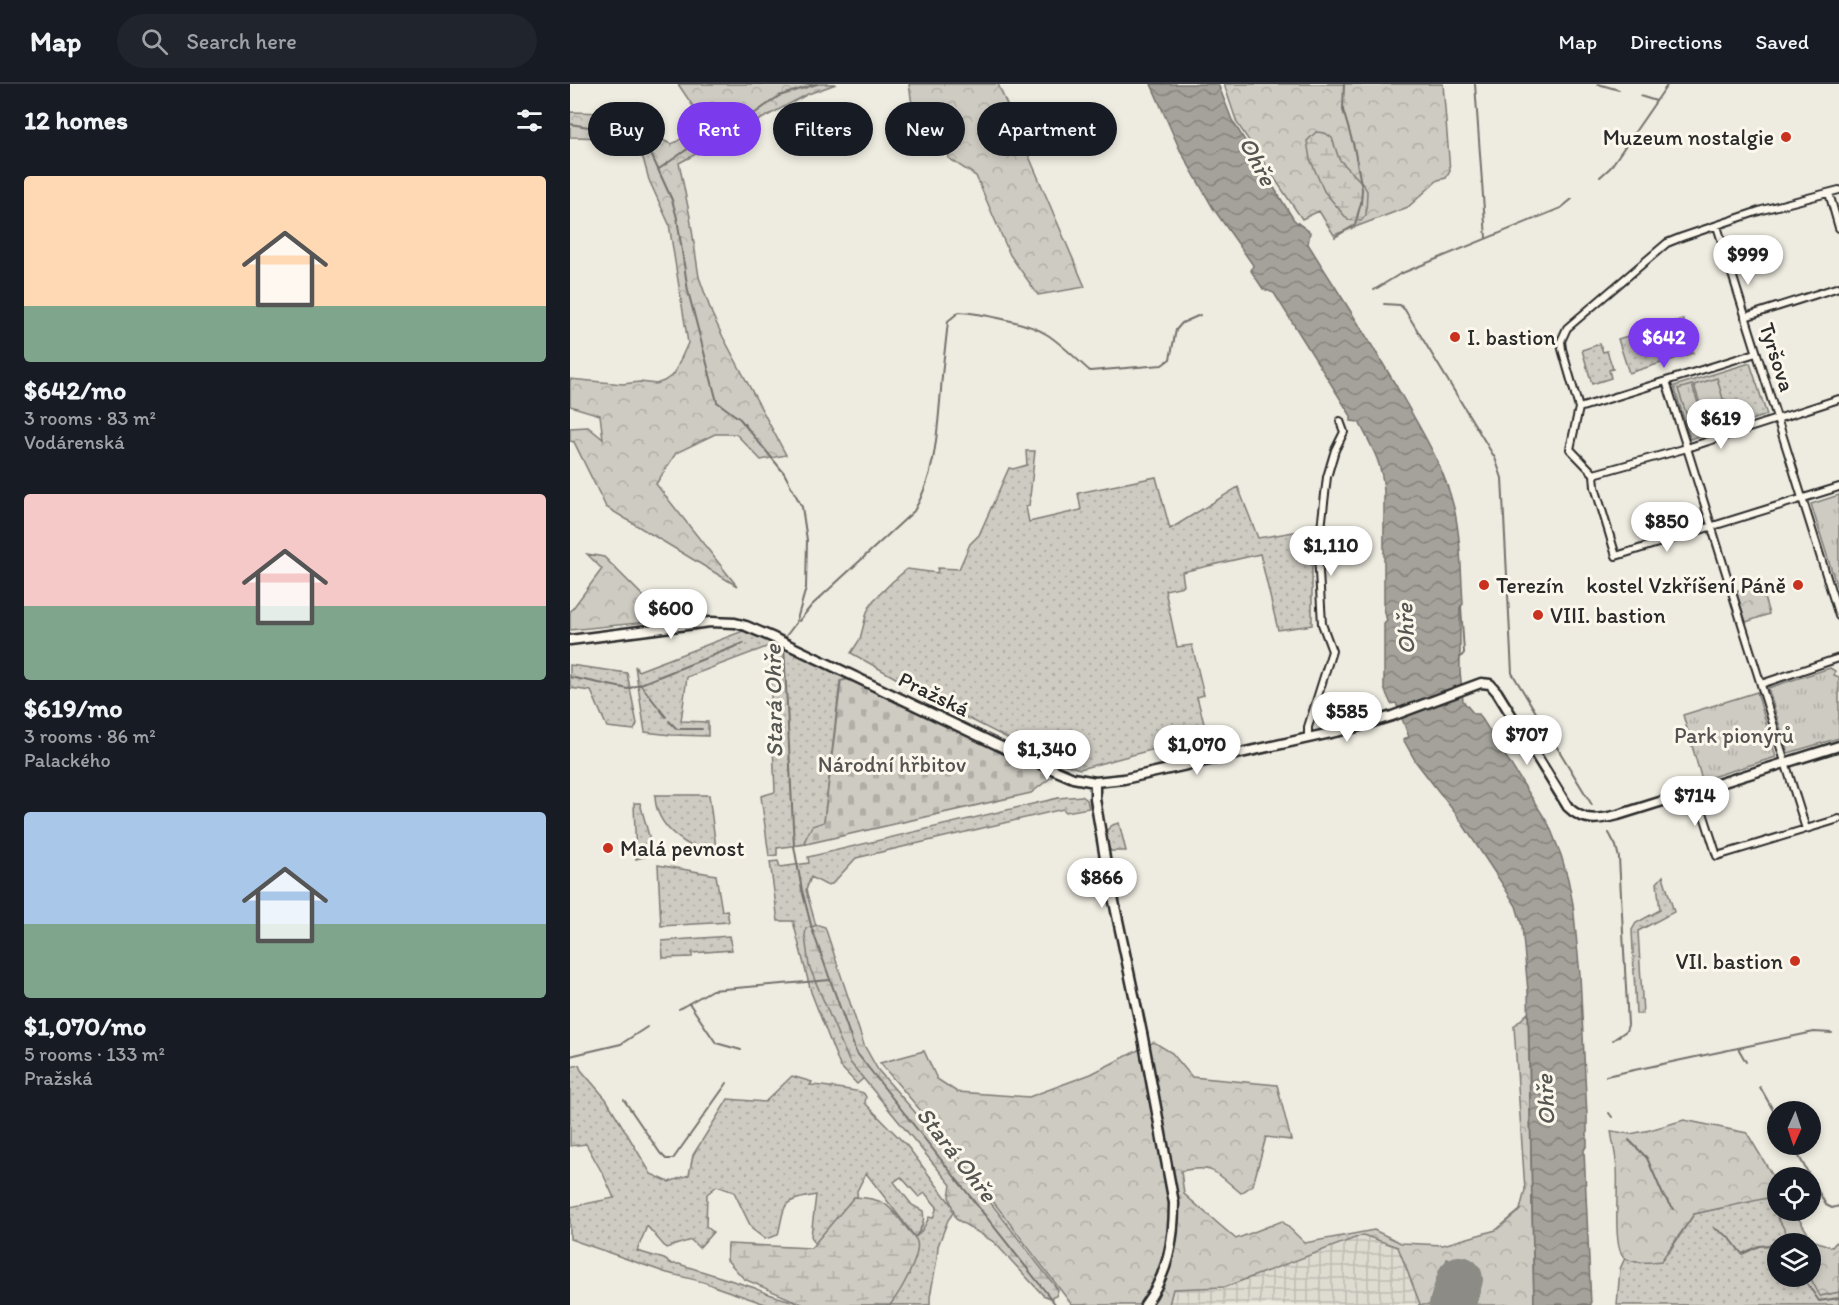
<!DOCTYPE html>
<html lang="en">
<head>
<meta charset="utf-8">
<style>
  :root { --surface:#171b24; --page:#20242c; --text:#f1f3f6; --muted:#9ea1a6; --line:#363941; --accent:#7c3aed }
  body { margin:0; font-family:Itim,sans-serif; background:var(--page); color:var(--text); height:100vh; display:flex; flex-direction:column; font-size:22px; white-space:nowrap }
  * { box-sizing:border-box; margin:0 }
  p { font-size:20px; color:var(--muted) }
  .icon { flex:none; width:33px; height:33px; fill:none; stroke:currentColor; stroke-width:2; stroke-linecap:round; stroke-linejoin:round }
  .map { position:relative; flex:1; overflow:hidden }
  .sheet { display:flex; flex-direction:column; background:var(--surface); width:570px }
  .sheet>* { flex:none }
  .guide { position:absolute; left:18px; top:18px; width:570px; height:54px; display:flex; gap:12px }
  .needle { width:39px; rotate:183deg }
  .buttons { position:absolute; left:1197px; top:1017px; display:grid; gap:12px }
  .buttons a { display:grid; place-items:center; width:54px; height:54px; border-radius:50%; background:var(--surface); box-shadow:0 3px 9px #0003; font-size:30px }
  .price { position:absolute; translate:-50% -51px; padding:0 14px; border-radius:21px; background:#fff; color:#222; font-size:20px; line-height:39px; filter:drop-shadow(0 2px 3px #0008) }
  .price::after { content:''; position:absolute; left:50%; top:36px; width:18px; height:14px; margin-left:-9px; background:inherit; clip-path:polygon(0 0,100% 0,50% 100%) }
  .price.selected { background:var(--accent); color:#fff }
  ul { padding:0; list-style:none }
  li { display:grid; align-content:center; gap:12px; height:318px; padding:0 24px }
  li span { display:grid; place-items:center; height:186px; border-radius:6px; color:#555 }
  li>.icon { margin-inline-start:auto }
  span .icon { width:108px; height:108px; fill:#fffc; stroke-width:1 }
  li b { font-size:26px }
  h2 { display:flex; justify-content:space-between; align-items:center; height:72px; padding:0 24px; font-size:26px }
  .pill { padding:0 21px; border-radius:27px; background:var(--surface); box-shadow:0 3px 9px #0003; font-size:21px; line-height:54px }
  .pill.selected { background:var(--accent); color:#fff }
  header { display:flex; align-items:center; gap:36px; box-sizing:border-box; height:84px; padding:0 30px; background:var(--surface); border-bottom:2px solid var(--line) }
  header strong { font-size:28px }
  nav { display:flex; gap:33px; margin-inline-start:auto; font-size:21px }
  .search { width:420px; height:54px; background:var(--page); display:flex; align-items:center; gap:15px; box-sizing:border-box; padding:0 21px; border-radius:33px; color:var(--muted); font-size:22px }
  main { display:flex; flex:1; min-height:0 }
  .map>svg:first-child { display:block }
  .industrial { fill:url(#industrial-grid) }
  .grass { fill:url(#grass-dots); stroke:#7c7b76; stroke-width:1.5; fill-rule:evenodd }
  .forest { fill:url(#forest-crowns); stroke:#7c7b76; stroke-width:1.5 }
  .wetland { fill:url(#wetland-marsh); stroke:#7c7b76; stroke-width:1.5 }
  .cemetery { fill:url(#cemetery-stones); stroke:#7c7b76; stroke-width:1.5 }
  .park { fill:url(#park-tufts); stroke:#7c7b76; stroke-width:1.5 }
  .pitch { fill:#cecbc2; stroke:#7c7b76; stroke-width:1.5 }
  .water { fill:url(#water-waves); stroke:#74726e; stroke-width:1.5 }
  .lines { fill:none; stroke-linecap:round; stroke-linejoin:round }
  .stream { stroke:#74726e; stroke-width:2 }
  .runway { stroke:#8c8b86; stroke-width:46 }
  .street-casing { stroke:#2b2b2b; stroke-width:10 }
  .secondary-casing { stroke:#2b2b2b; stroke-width:13 }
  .street { stroke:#fbf7ec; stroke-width:6 }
  .secondary { stroke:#fbf7ec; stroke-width:8 }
  .poi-dot { fill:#c8321e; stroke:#fbf7ec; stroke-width:2 }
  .labels { text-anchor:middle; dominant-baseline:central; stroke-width:6; stroke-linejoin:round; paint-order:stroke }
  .poi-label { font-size:22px; fill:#2b2b2b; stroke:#fbf7ec; text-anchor:start }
  .street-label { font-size:22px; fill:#2b2b2b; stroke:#fbf7ec }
  .park-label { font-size:22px; fill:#545351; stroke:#fbf7ec }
  .water-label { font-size:24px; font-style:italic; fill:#555552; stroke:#fbf7ec }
</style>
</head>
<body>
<header>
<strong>Map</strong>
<div class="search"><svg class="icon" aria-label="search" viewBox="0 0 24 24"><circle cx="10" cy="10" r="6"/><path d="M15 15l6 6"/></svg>Search here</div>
<nav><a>Map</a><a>Directions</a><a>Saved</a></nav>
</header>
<main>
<section class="sheet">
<h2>12 homes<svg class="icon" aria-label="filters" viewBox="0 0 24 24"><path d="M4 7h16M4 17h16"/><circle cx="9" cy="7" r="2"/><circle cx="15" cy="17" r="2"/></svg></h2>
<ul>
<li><span style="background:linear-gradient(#ffd9b3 70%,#7fa58c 0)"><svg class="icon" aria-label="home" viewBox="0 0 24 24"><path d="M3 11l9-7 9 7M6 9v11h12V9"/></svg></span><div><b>$642/mo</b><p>3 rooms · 83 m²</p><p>Vodárenská</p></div></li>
<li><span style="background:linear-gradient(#f6c9c9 60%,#7fa58c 0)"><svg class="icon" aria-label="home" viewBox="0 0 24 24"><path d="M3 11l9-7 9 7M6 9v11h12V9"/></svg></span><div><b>$619/mo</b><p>3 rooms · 86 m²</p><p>Palackého</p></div></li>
<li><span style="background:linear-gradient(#a9c7e8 60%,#7fa58c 0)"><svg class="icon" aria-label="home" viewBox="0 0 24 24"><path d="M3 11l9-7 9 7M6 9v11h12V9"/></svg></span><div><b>$1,070/mo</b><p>5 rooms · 133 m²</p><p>Pražská</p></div></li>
</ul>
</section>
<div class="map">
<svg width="1269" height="1221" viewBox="0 0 1269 1221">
  <defs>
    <pattern id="industrial-grid" width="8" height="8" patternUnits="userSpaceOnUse" patternTransform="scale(1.5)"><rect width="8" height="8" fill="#dedbd1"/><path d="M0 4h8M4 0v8" fill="none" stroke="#bfbcb4"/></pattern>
    <pattern id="grass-dots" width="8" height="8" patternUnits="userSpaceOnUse" patternTransform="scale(1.5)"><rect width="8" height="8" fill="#cecbc2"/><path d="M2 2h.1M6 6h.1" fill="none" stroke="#b1aea7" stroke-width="1.8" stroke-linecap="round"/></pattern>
    <pattern id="forest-crowns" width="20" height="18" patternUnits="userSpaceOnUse" patternTransform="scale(1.5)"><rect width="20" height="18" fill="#cecbc2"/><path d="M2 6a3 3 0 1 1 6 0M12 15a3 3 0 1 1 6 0" fill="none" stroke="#b1aea7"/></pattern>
    <pattern id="wetland-marsh" width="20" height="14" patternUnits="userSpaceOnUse" patternTransform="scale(1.5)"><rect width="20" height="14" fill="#cecbc2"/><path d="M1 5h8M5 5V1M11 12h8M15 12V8" fill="none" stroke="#b1aea7"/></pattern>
    <pattern id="cemetery-stones" width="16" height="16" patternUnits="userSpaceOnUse" patternTransform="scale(1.5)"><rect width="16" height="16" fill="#cecbc2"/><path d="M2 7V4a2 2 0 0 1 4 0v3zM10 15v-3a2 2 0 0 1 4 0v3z" fill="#b1aea7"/></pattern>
    <pattern id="park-tufts" width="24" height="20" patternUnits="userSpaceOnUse" patternTransform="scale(1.5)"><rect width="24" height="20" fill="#cecbc2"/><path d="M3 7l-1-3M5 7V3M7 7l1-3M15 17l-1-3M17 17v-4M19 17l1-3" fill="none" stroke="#b1aea7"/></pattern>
    <pattern id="water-waves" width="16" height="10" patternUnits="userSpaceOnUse" patternTransform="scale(1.5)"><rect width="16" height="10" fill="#a4a29a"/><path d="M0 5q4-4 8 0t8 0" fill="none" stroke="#86847e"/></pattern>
  </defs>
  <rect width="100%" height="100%" fill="#eeebe0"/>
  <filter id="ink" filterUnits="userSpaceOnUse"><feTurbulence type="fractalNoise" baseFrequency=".0167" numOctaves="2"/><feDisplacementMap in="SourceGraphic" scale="12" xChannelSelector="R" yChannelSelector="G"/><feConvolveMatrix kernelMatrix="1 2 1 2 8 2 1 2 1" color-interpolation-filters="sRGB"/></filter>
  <g filter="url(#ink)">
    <path class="industrial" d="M793,1151L828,1163L850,1220L599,1221L603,1205L655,1203Z"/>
    <path class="grass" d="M1113,235L1123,269L1059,289L1048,255Z
      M1030,260L1033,268L1037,267L1043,285L1039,286L1041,294L1022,300L1012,266Z
      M1180,279L1197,331L1120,355L1104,302Z
      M456,367H465L459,422L456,423L459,438L511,426L508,409L586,393L600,445L668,403L688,454L742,445V541L708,546L690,470L612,488L614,502L595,506L607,563L622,561L634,611L627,613L637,651L510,685L480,676L388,629L281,569L290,555L297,528L303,517L322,498L337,485L367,489L368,484L389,485L400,460L409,451L439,384L443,385L457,381Z
      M173,547L204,559L280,595L270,597L254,738L235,756L236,760L207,764V771L199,772L191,712L205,708L199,562L117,593L111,637L138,638V652L101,651L75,648L65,582L68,587Z
      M0,581L57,589L67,640L64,646L37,643L21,607L0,604Z
      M85,711H139L147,771C118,765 85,744 85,711Z
      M512,712L517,716L519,724L496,728L493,725L286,774L262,800L256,801L241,793L236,806L260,892L302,987L287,1000L270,982L257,949L241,908L223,837H208L200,778L208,777L210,783L239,779L238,773L488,714Z
      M64,719H70L79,752L78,772L66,775Z
      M549,739L556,767H541C532,756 533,742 549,739Z
      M88,781L146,791L152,827L157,826L159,838L91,842Z
      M1093,792L1104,828L1068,847L1073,930H1066L1062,846L1066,839L1090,826L1087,799Z
      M159,852L162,866L122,869V873L93,874L92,857Z
      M9,981L11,986L36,1015L81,1090L99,1098L119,1091L123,1071L158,1015L195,1018L222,992L242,998L240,1001C246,1001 291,1007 293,1009C295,1010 295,1012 296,1013L295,1019L338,1063L383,1123V1129L378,1136L368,1162L367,1175L360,1213V1221H273L241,1152L246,1111C210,1118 216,1117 208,1151L195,1155L182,1145L164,1108L147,1102L137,1110L136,1142L143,1148L129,1164L121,1156L96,1164L77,1142L67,1167L94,1175L102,1180H109L185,1204C193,1210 224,1217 235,1221H198L146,1203C138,1198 109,1192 97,1189C65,1178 32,1166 0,1155V1123L44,1114L34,1092L16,1060L0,1062V983ZM296,1089L345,1153C352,1144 355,1139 353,1127L342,1121L324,1098L331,1093L349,1113L355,1109L367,1123L363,1134L359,1133C356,1139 354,1145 349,1150C336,1164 305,1147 289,1141L287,1107Z
      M1197,1113L1222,1159L1208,1160V1192L1240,1193L1251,1212L1269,1208V1221H1047L1050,1185L1055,1174L1066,1178L1099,1168L1124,1130Z
      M877,1175L909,1186L899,1221H863Z"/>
    <path class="forest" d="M108,0H266L238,10L109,79L120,133L129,193L142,230L153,253L216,371L191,376L166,350H145L106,369L86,400L167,502L36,423L4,358L0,357V344L18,343L33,355L30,331L0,322V295L53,300L70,298L86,300L94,297L104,290L118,259L99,140L79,96L73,74L42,54L0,53V28C23,28 48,29 69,40C79,46 90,56 101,60C114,56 125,41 127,28Z
      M339,0H428L515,203L468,211L440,171L406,92L378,74L385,31L344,34Z
      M654,0H873L880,87L876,94L868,96L838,123L764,151L749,127L732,135L667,39Z
      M17,470L34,473L97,536L0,546V528L32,485Z
      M1190,500L1199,530L1176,538L1166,507Z
      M958,929L964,1221H899L909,1186L877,1175L863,1221H848L850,1220L828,1163L793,1151L655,1203L603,1205L599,1221H502L380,1061L310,979L354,967L367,995L387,1008L459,1013L521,990L584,958L602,969L622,993L707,1001L721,1056L696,1053L683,1101L671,1109C646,1089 645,1080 611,1087L614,1110L666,1155L712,1137L735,1159L804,1146L831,1159L873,1161L926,1146L950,1126L955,1106L944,942Z
      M1114,1036L1177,1049L1207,1099L1208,1126L1224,1127L1242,1156L1262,1163L1269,1155V1208L1250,1212L1240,1193V1160L1222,1159L1197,1114L1124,1130L1091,1177C1080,1178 1064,1181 1054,1173C1042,1164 1049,1101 1047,1085C1046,1072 1043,1060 1041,1047L1060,1050L1080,1046Z"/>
    <path class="wetland" d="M746,48L755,49L762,54L769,75L793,100L797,107L796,131L791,137L778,136L754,107L740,75L737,57Z
      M248,841L255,843L294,961L308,986L394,1084L488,1206L486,1212L480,1214L473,1211L424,1158L386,1135L379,1113L381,1101L279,977L239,882L235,852L236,844Z
      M284,1113C314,1114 318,1120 336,1143C339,1148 346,1153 347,1158C351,1173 329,1210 320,1221H234L174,1195L157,1176L158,1160L241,1164Z"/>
    <path class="cemetery" d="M280,595L288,599L483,692L461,709L236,760L235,756L242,742L254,738L271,597Z"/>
    <path class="park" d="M1122,301L1131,328L1117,332L1108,305Z
      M1269,411V510L1241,420Z
      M1260,584L1265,587L1264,591L1269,593V654L1218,669L1198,604Z
      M1187,608L1206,673L1132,696L1113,631Z"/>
    <path class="pitch" d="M1147,294L1157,329L1135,335L1124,301Z"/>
    <path class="water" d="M581,0H648L662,36L724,136L740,148L738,160C770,211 803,261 832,312C853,349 874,383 884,424C891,455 891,488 893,520L890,524V587L893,617L904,630H909L979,741L991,771L998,795L1003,820L1010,891L1017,1032V1061L1014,1066L1021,1221H964L958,907L952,842L946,822L931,798L886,730L846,678L833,655L839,653L826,619L821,620L814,604V540L817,537L814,524V407C812,379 802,363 789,338L781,337V332L704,209L693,205L681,187L683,181L643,124L610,66Z"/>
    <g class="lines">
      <path class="stream" d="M905,0L916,154
        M1028,0L1049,6
        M1070,12L1086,17
        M0,40L62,50L82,72L102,116L107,134L118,207L147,318L170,335L214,389L232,423L237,456L236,504L226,539L216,552L215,557
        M89,85L119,64L181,32L209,12L247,0
        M1030,93L1040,84L1098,0
        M765,153L785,141L791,119L792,105L784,63L773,26L774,0
        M804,206L830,190L991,124L1002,115
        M814,220L830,221L835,226L925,374L932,394L942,589L1022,721
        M229,537L242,521L344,427C366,389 367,350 371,306C372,283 376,260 378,237L389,228C409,229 460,239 476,250C490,258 507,276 520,287L592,281L600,275L606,246L612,239L630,231
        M214,562L224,762L232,806L242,845L286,968L486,1221
        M890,574L894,569L891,522
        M0,593L58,605L174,559
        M70,600L96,633
        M99,637L107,645H132
        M1039,749L1046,762L1049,774L1058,941L1056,947L1043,956
        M119,919L146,959L171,966
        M109,925L142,906L260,896
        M1168,964L1244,948L1262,949
        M0,972L51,960L77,943
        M1036,992L1168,964L1176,978
        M1190,1003L1208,1035
        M54,1016L90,1069L96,1075H103L157,999
        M1039,1029L1042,1033
        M1059,1056L1077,1074L1093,1111L1104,1125
        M1222,1060L1256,1121L1262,1124L1269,1122
        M1144,1144L1159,1153L1172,1170L1189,1162L1202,1161L1208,1164
        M1232,1192L1249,1217L1269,1214"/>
      <path class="runway" d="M882,1221L890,1195"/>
      <defs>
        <path id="street" d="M1269,106L1192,126L1112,153L1097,159L997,244L991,257L992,265L1009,324L1000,365L1024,390L1025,403L1046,472L1269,403
          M1259,109L1269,144
          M1147,142L1269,532
          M1175,233L1269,203
          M1096,297L1236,745
          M1009,324L1186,269
          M1024,390L1117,364L1269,315
          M1191,600L1269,574
          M738,654V643L762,567L752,540L748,470L757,393L765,366L774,348L770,337
          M1126,707L1147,772L1269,735"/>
        <path id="secondary" d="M0,556L140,538L165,539L176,542L204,554L438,666L503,694L525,698L554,695L783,644L822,632L911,599L920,600L927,608L998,723C1013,738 1028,736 1048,731L1269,662
          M525,698V715L536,780L572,949L604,1119C604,1157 598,1190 575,1221"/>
      </defs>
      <use href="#street" class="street-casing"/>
      <use href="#secondary" class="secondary-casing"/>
      <use href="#street" class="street"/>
      <use href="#secondary" class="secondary"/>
    </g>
  </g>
  <g class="poi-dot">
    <circle cx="1216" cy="53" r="6"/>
    <circle cx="885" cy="253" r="6"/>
    <circle cx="914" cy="501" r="6"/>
    <circle cx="1228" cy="501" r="6"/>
    <circle cx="968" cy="531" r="6"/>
    <circle cx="38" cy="764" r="6"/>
    <circle cx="1225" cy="877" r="6"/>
  </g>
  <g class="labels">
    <g class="poi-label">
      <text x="1204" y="53" text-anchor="end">Muzeum nostalgie</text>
      <text x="897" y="253">I. bastion</text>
      <text x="926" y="501">Terezín</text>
      <text x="1216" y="501" text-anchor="end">kostel Vzkříšení Páně</text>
      <text x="980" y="531">VIII. bastion</text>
      <text x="50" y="764">Malá pevnost</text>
      <text x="1213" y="877" text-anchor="end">VII. bastion</text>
    </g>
    <g class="street-label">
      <text transform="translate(1207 273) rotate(72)">Tyršova</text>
      <text transform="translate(364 610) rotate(26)">Pražská</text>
    </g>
    <g class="park-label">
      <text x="1164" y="651">Park pionýrů</text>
      <text x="322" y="680">Národní hřbitov</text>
    </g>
    <g class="water-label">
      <text transform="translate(688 77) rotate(62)">Ohře</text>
      <text transform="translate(835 545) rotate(-93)">Ohře</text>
      <text transform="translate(203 617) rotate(-91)">Stará Ohře</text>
      <text transform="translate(975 1016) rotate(-93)">Ohře</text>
      <text transform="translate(387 1070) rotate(52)">Stará Ohře</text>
    </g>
  </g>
</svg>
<div class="buttons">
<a><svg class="needle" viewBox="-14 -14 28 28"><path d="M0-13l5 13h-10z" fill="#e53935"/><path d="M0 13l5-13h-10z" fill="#9ea1a6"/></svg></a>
<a><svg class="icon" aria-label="locate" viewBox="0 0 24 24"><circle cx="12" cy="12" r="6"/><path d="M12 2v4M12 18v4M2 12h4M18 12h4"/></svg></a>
<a><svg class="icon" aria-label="layers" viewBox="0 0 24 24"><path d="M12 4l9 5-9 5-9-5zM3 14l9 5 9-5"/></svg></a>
</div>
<b class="price" style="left:1178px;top:202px">$999</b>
<b class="price selected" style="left:1094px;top:285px">$642</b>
<b class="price" style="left:1151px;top:366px">$619</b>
<b class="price" style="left:1097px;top:469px">$850</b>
<b class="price" style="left:761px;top:493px">$1,110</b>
<b class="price" style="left:101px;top:556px">$600</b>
<b class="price" style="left:777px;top:659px">$585</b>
<b class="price" style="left:957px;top:682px">$707</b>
<b class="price" style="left:627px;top:692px">$1,070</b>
<b class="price" style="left:477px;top:697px">$1,340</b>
<b class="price" style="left:1125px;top:743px">$714</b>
<b class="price" style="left:532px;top:825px">$866</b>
<div class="guide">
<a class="pill">Buy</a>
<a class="pill selected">Rent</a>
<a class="pill">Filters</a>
<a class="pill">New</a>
<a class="pill">Apartment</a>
</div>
</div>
</main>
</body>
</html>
